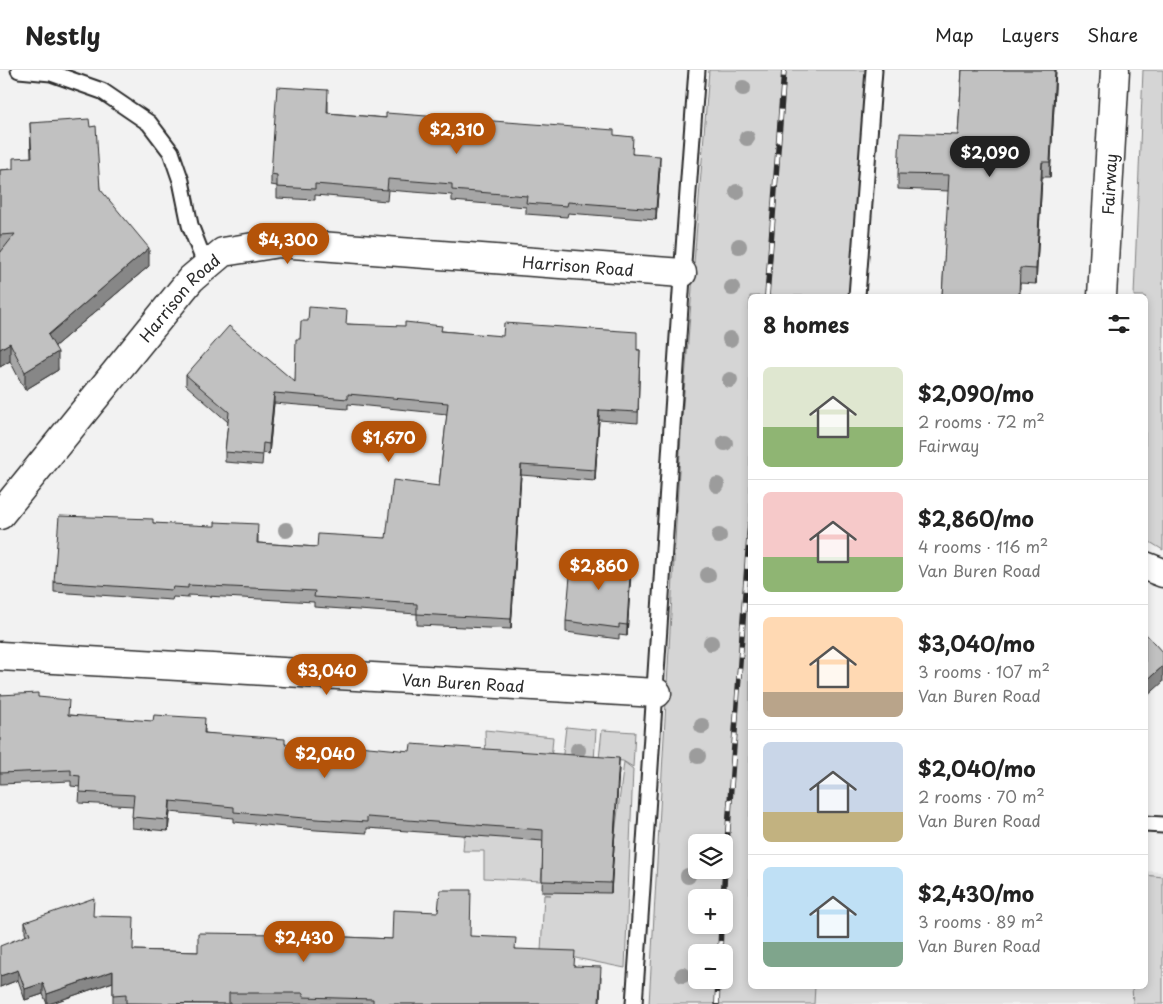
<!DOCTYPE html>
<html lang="en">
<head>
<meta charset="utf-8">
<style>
  :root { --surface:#fff; --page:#f6f6f6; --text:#222; --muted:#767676; --line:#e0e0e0; --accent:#b45309 }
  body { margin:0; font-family:"Playpen Sans",sans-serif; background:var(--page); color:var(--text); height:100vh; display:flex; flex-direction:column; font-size:19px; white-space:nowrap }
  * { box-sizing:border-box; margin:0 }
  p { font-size:16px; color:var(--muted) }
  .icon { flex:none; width:28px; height:28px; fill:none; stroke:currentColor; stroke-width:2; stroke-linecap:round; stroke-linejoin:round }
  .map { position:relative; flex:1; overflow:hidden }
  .details { position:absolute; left:748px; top:224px; width:400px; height:695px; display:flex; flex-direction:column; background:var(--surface); border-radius:8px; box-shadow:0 2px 8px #0003 }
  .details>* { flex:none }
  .tools { position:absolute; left:688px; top:764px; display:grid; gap:10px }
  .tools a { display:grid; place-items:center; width:45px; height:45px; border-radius:8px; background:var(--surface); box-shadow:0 2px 8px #0003; font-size:25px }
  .price { position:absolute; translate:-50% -42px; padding:0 11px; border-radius:18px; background:var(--accent); color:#fff; font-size:16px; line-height:32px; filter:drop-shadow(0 1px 2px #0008) }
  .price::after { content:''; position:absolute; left:50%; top:30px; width:15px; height:11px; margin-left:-8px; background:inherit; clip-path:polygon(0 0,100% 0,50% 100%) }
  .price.active { background:#222; color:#fff }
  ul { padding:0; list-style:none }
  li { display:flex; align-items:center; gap:15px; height:125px; padding:0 15px }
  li+li { border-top:1px solid var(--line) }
  li span { display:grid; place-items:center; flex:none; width:140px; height:100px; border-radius:8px; color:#555 }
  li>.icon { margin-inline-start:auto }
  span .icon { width:60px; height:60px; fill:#fffc; stroke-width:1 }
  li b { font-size:21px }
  h2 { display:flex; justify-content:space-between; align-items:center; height:60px; padding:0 15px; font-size:21px }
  header { display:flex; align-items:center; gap:30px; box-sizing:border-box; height:70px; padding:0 25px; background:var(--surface); border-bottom:1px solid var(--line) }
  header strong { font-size:24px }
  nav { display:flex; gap:28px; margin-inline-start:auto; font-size:18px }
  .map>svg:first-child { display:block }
  .built { fill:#e3e3e3 }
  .green { fill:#d5d5d5; stroke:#808080; fill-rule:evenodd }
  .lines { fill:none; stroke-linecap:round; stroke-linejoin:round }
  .service-casing { stroke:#2b2b2b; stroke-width:19 }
  .minor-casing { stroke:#2b2b2b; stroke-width:31 }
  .service { stroke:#fff; stroke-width:15 }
  .minor { stroke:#fff; stroke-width:28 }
  .rail-casing { stroke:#2b2b2b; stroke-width:5.5 }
  .rail { stroke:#fff; stroke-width:4; stroke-dasharray:11; stroke-linecap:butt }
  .tree { fill:#9c9c9c }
  .wall { fill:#a6a6a6; stroke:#2b2b2b }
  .shaded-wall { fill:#878787; stroke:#2b2b2b }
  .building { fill:#c1c1c1; stroke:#2b2b2b }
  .labels { text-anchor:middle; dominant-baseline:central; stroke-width:5; stroke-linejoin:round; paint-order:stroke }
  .street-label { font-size:16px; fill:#2b2b2b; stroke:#fff }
</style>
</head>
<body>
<header>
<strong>Nestly</strong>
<nav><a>Map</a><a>Layers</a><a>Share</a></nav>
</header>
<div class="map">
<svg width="1163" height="934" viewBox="0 0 1163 934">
  <rect width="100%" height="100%" fill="#f2f2f2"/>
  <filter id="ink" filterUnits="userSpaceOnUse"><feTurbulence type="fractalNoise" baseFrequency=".02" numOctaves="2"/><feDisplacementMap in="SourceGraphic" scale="10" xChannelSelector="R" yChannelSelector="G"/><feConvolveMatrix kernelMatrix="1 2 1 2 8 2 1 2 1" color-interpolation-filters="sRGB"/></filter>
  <g filter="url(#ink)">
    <path class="built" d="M1145,801L1163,802V934H776L777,916H1145Z"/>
    <path class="green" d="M709,0H875L860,226H750V916H815L814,934H649L682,348ZM696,772H724V800H696ZM696,828H724V855H696ZM696,882H724V910H696Z
      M1143,0H1163V480L1145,469V226H1134Z
      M566,657L596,660L594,691L562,692Z
      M485,660L553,667L541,811L484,808V781H463L470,694H486Z
      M602,660L635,662L633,697L623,691L599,689Z
      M624,692L633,699L625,898L541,881L544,825H551L544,824L546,795L563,768L614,772Z
      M1145,805L1163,807V934H1133L1132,916H1145Z"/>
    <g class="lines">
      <defs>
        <path id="service" d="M19,0L51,3L102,21L149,53L171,82L181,111L190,155L206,196
          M857,226L874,0
          M1145,754L1163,755
          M634,934C656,623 673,311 697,0"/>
        <g id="minor">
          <path id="s1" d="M1102,226L1115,0"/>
          <path id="s2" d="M0,445L191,209L223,182L279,173L682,203"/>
          <path d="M1145,496L1163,503"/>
          <path id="s3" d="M0,586L657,623"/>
        </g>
      </defs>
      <use href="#service" class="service-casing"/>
      <use href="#minor" class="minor-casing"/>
      <use href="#service" class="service"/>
      <use href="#minor" class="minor"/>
      <defs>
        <path id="rail" d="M767,226L784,0
          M723,828L750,454
          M720,882L721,855
          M717,934L718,910"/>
      </defs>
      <use href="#rail" class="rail-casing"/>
      <use href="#rail" class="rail"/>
    </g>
    <g class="tree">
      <circle cx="743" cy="18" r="8"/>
      <circle cx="747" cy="68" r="8"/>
      <circle cx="737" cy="122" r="8"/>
      <circle cx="739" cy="176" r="8"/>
      <circle cx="732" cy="218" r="8"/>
      <circle cx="730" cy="269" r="8"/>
      <circle cx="730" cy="310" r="8"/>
      <circle cx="725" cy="373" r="8"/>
      <circle cx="717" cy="415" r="8"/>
      <circle cx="286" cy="460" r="8"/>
      <circle cx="719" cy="466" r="8"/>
      <circle cx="708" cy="505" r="8"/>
      <circle cx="711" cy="573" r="8"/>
      <circle cx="702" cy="656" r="8"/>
      <circle cx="578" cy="680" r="8"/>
      <circle cx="698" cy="686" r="8"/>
      <circle cx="688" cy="806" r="8"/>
      <circle cx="683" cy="905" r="8"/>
    </g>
    <path class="wall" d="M962,0H1056L1050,107H1042L1036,214L1020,213V226H942L949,121L898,119V104L958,65Z
      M328,31V43L386,48L614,65L633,84L660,97L656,150L568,143L567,147L526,144V137L452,131V125L388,120L387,131L315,125V130L277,128V116L271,115V104Z
      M30,53L90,57L100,119L149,196L55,276L58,300L25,320L10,291L0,297V100L13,99L31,87Z
      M347,254L442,261L640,280L638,353L599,350L595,411L521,405L511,559L417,555V544L314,537V532L188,525V528L173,527L172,530L54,522V512L153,453L258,465V473L317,477L386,468L439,416L447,344L348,334V339L274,333L269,384L263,383L262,395L225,392V382L228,352L186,315V305L295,312L300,269Z
      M631,500L627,566L619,565V569L566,562V551Z
      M0,625L38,627L69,645L205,659V663L285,674L619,698L611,823L542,822L543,771L367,758V763L316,760L234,752V748L170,742L168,761L132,758L133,736L79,733L80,717L71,716V711L0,714Z
      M93,846L133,880L198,882L321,866L392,869L470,866L575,896L601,907L600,934H113V912L49,934H47L43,924L25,930L18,910L0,917L26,865L25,863V852Z"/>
    <path class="shaded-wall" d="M1055,0H1056L1050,107V92Z
      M660,86V97L656,150V139Z
      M1042,92V107L1036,214V199Z
      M149,178V196L48,282V265Z
      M10,273V291L0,297V279Z
      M58,282V300L25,320V302Z
      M274,323V333L269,384V374Z
      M599,340V350L595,411V400Z
      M521,395V405L511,559V549Z
      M631,489V500L627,566V555Z
      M1163,596V612L1145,628V612Z
      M619,688V698L611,823V813Z
      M170,731V742L168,761V750Z
      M18,900V910L0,917V906Z
      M113,901V912L49,934H47V924Z
      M43,913V924L25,930V919Z"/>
    <path class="building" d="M962,0H1055L1050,92H1042L1036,199L1020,198L1019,226H942L949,105L898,104L900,63L958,65Z
      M277,17L328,20L327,43L386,48V43L614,60V65L633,67L632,84L660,86L656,139L568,132L567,136L526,133L527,126L452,120V114L388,109L387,120L315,114V119L277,117V105L271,104Z
      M89,49L90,57L96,56L100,119L149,178L48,265L58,282L25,302L10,273L0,279V183L15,164L0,165V100L13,99V88L32,87L30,53Z
      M309,237L347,240L346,254L405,256V252L442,256L441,261L503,266L504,253L637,262V280H640L638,342L599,340L595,400L521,395L511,549L417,544V534L314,527L315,521L188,515V518L173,517L172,520L54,512L59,446L153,449V453L211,456H215V452L258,454L257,473L317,477L318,464L386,468L393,410L439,416L448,333L348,324V329L274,323L269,374L263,373L262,385L225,382L229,342L186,305L229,256L295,312L296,269H300L301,251H308Z
      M572,484L631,489L627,555L619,554V558L566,551Z
      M1145,563L1163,583V596L1145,612Z
      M38,623V627L69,630L68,645L153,651L154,645L205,648L204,663L285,669V674L348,675L410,681L411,674L619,688L611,813L542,811L543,760L367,747V752L316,749L234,742V737L170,731L168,750L132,747L134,725L79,722L80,706L71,705V700L0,703V625Z
      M440,820H471L470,866L516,868L515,879L575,881L574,896L601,897L599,934H373V929L303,927V923H229V934L126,933V924L113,925V901L47,924L43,913L25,919L18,900L0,906V876L30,864L25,852L94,828L93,846L134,847L133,880L198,882V863L280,864V860H321V866L392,869L393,840L438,842Z"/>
  </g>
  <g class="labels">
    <g class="street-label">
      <text stroke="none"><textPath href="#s1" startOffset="112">Fairway</textPath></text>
      <text stroke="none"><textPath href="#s2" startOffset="702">Harrison Road</textPath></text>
      <text stroke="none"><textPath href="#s2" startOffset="282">Harrison Road</textPath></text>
      <text stroke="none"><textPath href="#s3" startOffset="464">Van Buren Road</textPath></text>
    </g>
  </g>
</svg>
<div class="tools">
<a><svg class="icon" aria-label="layers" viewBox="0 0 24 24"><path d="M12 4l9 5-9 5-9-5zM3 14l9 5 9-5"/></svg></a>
<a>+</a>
<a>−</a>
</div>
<b class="price" style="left:457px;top:85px">$2,310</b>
<b class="price active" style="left:990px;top:108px">$2,090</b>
<b class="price" style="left:288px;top:195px">$4,300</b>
<b class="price" style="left:389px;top:393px">$1,670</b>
<b class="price" style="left:599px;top:521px">$2,860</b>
<b class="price" style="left:327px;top:626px">$3,040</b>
<b class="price" style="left:325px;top:709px">$2,040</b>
<b class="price" style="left:304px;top:893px">$2,430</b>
<section class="details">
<h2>8 homes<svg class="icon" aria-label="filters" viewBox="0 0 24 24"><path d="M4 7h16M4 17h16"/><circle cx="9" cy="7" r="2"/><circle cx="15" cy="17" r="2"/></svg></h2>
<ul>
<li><span style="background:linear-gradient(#dfe7d0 60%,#8fb573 0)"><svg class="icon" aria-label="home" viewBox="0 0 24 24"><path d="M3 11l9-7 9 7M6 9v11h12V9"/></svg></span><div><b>$2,090/mo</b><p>2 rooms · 72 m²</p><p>Fairway</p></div></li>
<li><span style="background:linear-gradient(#f6c9c9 65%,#8fb573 0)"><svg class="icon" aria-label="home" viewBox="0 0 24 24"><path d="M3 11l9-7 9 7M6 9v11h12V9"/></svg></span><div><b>$2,860/mo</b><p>4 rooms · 116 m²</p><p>Van Buren Road</p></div></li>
<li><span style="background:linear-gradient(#ffd9b3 75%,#b9a48a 0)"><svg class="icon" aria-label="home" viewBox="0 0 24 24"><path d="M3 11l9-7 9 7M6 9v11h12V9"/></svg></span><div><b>$3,040/mo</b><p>3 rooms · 107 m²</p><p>Van Buren Road</p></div></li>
<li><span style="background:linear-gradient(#c9d6e8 70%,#c2b280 0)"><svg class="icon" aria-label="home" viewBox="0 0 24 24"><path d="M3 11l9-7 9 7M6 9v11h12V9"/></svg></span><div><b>$2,040/mo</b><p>2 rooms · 70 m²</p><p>Van Buren Road</p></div></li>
<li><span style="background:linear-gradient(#bfe0f5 75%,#7fa58c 0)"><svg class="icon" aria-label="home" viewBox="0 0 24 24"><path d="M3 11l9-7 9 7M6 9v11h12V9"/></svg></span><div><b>$2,430/mo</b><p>3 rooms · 89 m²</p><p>Van Buren Road</p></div></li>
</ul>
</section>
</div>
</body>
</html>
